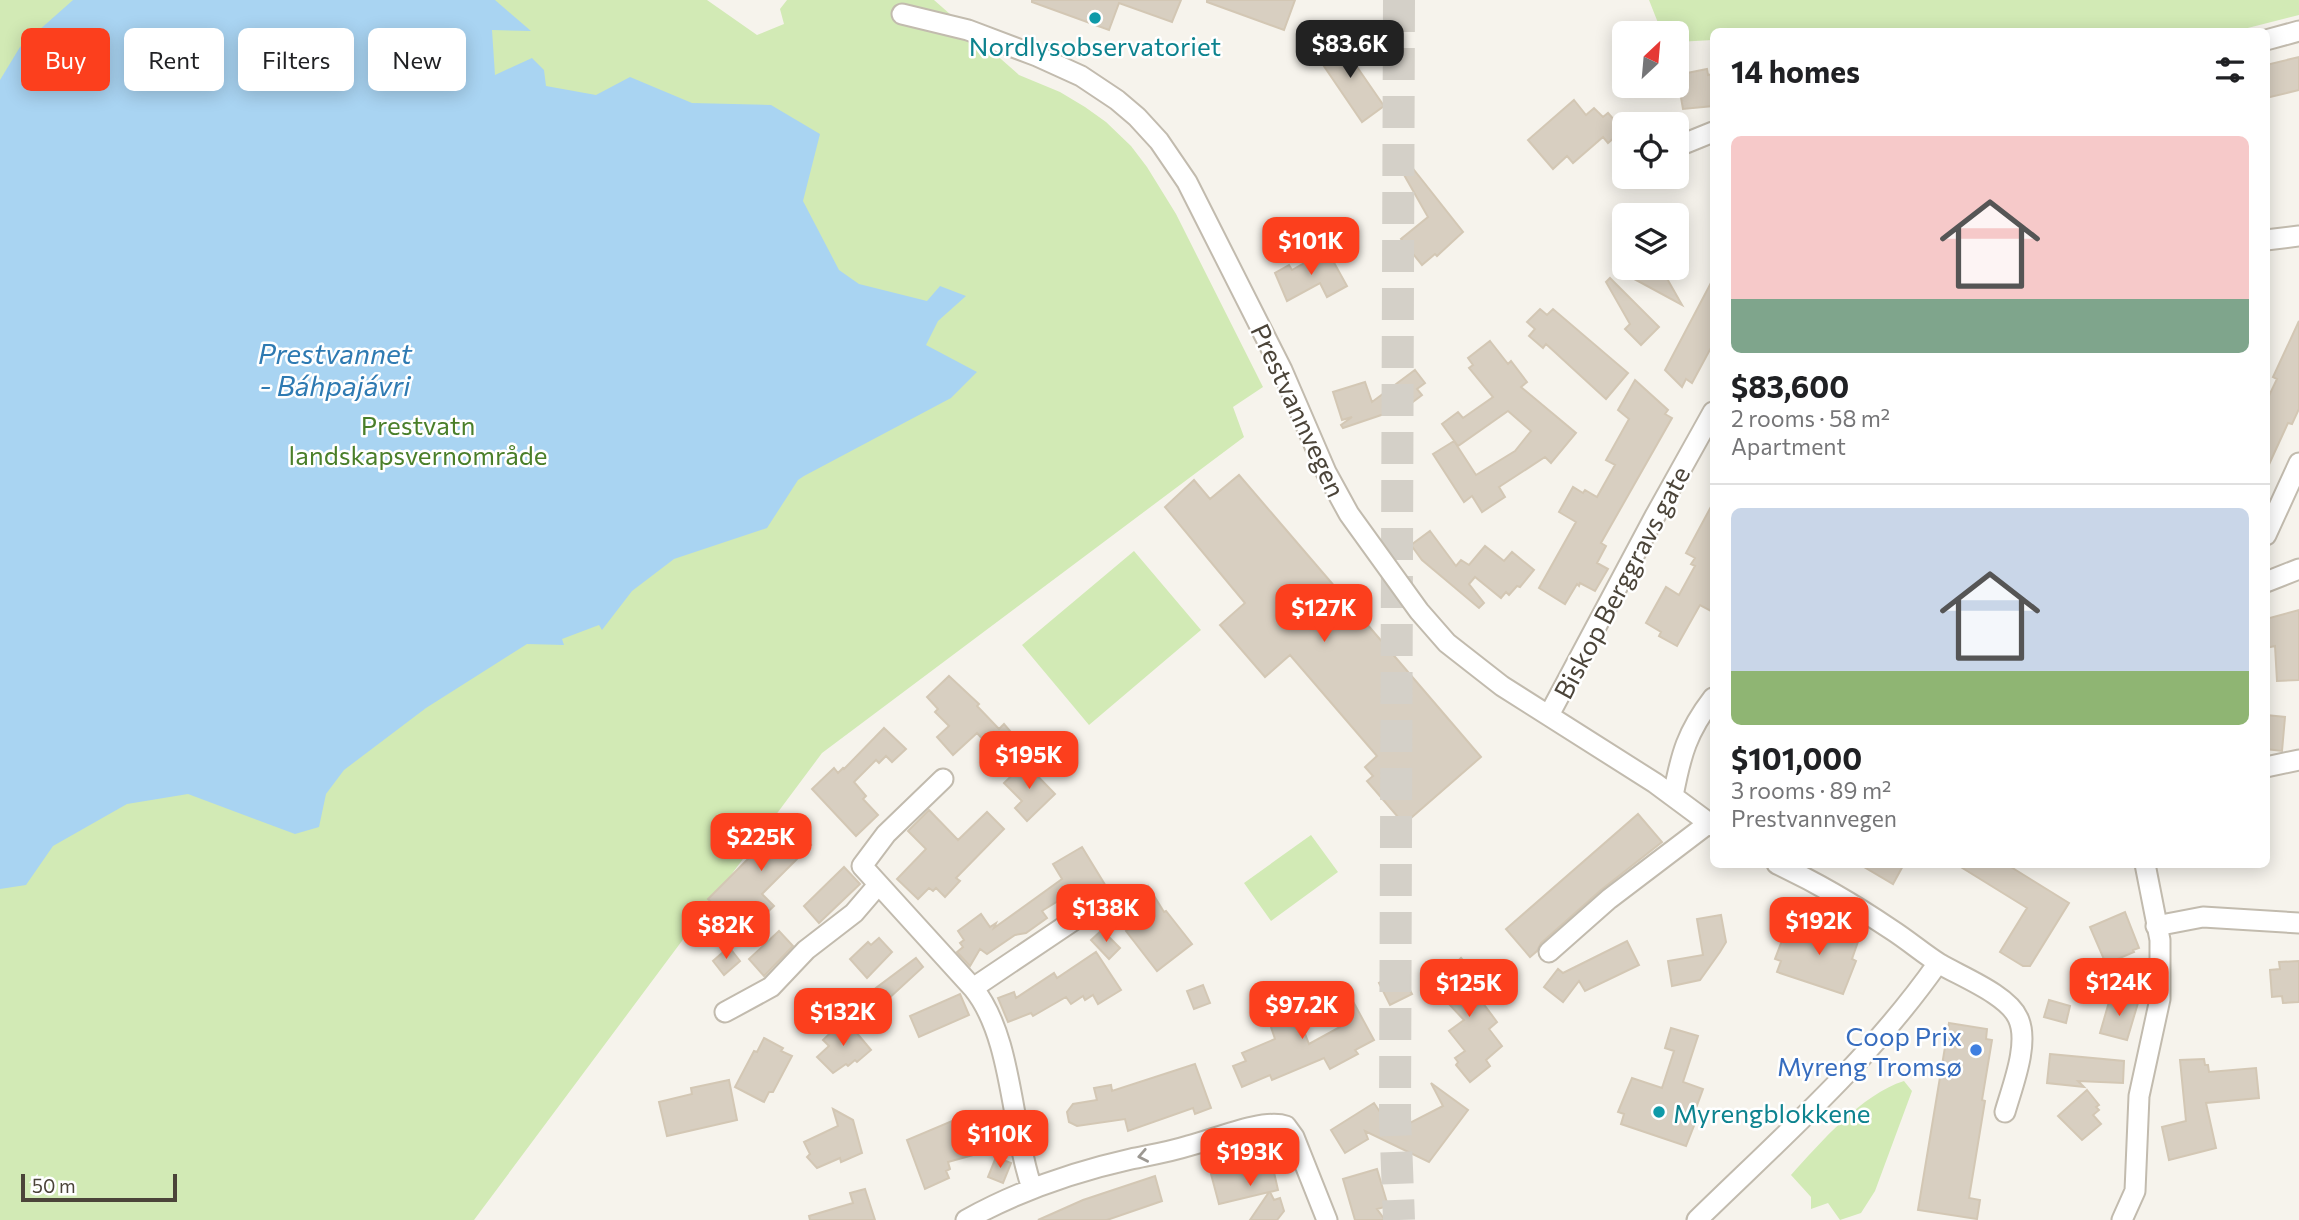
<!DOCTYPE html>
<html lang="en">
<head>
<meta charset="utf-8">
<style>
  :root { --surface:#fff; --page:#f2f2f2; --text:#202124; --muted:#757577; --line:#e0e0e0; --accent:#fc3f1d }
  body { margin:0; font-family:Commissioner,sans-serif; background:var(--page); color:var(--text); height:100vh; display:flex; flex-direction:column; font-size:26px; white-space:nowrap }
  * { box-sizing:border-box; margin:0 }
  p { font-size:23px; color:var(--muted) }
  .icon { flex:none; width:38px; height:38px; fill:none; stroke:currentColor; stroke-width:2; stroke-linecap:round; stroke-linejoin:round }
  .map { position:relative; flex:1; overflow:hidden }
  .panel { position:absolute; left:1710px; top:28px; width:560px; height:840px; display:flex; flex-direction:column; background:var(--surface); border-radius:10px; box-shadow:0 4px 18px #0003 }
  .panel>* { flex:none }
  .top-card { position:absolute; left:21px; top:28px; width:665px; height:63px; display:flex; gap:14px }
  .needle { width:46px; rotate:26deg }
  .controls { position:absolute; left:1612px; top:21px; display:grid; gap:14px }
  .controls a { display:grid; place-items:center; width:77px; height:77px; border-radius:10px; background:var(--surface); box-shadow:0 4px 18px #0003; font-size:35px }
  .scale { position:absolute; left:21px; bottom:18px; width:156px; box-sizing:border-box; padding-left:7px; border:4px solid #4b4439; border-top:0; font-size:19px; line-height:24px; white-space:nowrap; color:#4b4439; -webkit-text-stroke:5px #fff; paint-order:stroke }
  .price { position:absolute; translate:-50% -60px; padding:0 16px; border-radius:14px; background:var(--accent); color:#fff; font-size:23px; line-height:46px; filter:drop-shadow(0 2px 4px #0008) }
  .price::after { content:''; position:absolute; left:50%; top:42px; width:21px; height:16px; margin-left:-10px; background:inherit; clip-path:polygon(0 0,100% 0,50% 100%) }
  .price.selected { background:#222; color:#fff }
  ul { padding:0; list-style:none }
  li { display:grid; align-content:center; gap:14px; height:371px; padding:0 21px }
  li+li { border-top:2px solid var(--line) }
  li span { display:grid; place-items:center; height:217px; border-radius:10px; color:#555 }
  li>.icon { margin-inline-start:auto }
  span .icon { width:126px; height:126px; fill:#fffc; stroke-width:1 }
  li b { font-size:30px }
  h2 { display:flex; justify-content:space-between; align-items:center; height:84px; padding:0 21px; font-size:30px }
  .pill { padding:0 24px; border-radius:10px; background:var(--surface); box-shadow:0 4px 18px #0003; font-size:24px; line-height:63px }
  .pill.selected { background:var(--accent); color:#fff }
  .map>svg:first-child { display:block }
  .green { fill:#d2eab5 }
  .water { fill:#a9d4f2 }
  .building { fill:#d8cfc1; stroke:#d3c7b4; stroke-width:2 }
  .lines { fill:none; stroke-linecap:round; stroke-linejoin:round }
  .primary-tunnel { stroke:#d4d0c8; stroke-width:32; stroke-dasharray:32 16; stroke-linecap:butt }
  .minor-casing { stroke:#c2bbae; stroke-width:23 }
  .minor { stroke:#fff; stroke-width:19 }
  .oneway { stroke:#9c9892 }
  .culture-dot { fill:#0f9aa8; stroke:#fff; stroke-width:2.5 }
  .shop-dot { fill:#3f7fe0; stroke:#fff; stroke-width:2.5 }
  .labels { text-anchor:middle; dominant-baseline:central; stroke-width:5; stroke-linejoin:round; paint-order:stroke }
  .culture-label { font-size:26px; fill:#0d838f; stroke:#fff }
  .street-label { font-size:26px; fill:#4b4439; stroke:#fff }
  .park-label { font-size:26px; fill:#4a7f2a; stroke:#fff }
  .shop-label { font-size:26px; fill:#366cbe; stroke:#fff; text-anchor:end }
  .water-label { font-size:28px; font-style:italic; fill:#2e7ab2; stroke:#fff }
</style>
</head>
<body>
<div class="map">
<svg width="2299" height="1220" viewBox="0 0 2299 1220">
  <rect width="100%" height="100%" fill="#f6f3ec"/>
  <path class="green" d="M0,0H707L757,35L784,24L780,9L787,0H934L1019,75L1060,92L1085,107L1106,122L1131,146L1147,167L1176,214L1263,387L1233,407L1244,437L822,753L474,1220H0Z
    M1649,0H2299V15L2236,31L1713,32V40L1677,42L1676,33H1662Z
    M1134,551L1201,630L1089,725L1022,645Z
    M1311,835L1338,872L1271,921L1244,883Z
    M1904,1081L1912,1091L1875,1191L1861,1213L1840,1220L1828,1203L1811,1209V1197L1791,1175C1820,1143 1862,1094 1904,1081Z"/>
  <path class="water" d="M73,0H495L531,31L492,30L495,75L532,58L544,70L546,86L596,95L630,77L692,103L771,105L820,134L803,201L839,270L859,284L927,301L940,286L966,296L938,321L926,345L977,372L951,398L804,476L798,480L767,528L674,559L632,591L602,630L599,625L562,639L564,645L527,644L426,708L344,770L326,794L319,827L295,834L188,794L127,804L53,846L26,885L0,889V80L20,47Z"/>
  <path class="building" d="M1032,0H1181L1172,22L1119,3L1109,30L1032,2Z
    M1207,0H1295L1284,30L1207,2Z
    M1337,38L1384,106L1362,122L1315,53Z
    M2299,57V90L2266,98V65Z
    M1707,69L1708,75L1713,74V106L1683,109L1677,75Z
    M1574,100L1586,115L1594,108L1603,117L1608,113L1623,130L1608,143L1603,137L1573,163L1567,156L1553,169L1528,140Z
    M1407,161L1463,232L1437,256L1435,254L1422,265L1401,239L1428,217L1399,166Z
    M1327,250L1347,286L1327,297L1320,283L1287,301L1275,273L1289,265L1292,270Z
    M1614,268H1661L1682,305Z
    M1610,278L1659,327L1641,345L1625,329L1630,324L1606,282Z
    M1713,279V344L1692,383L1686,379L1682,387L1665,370Z
    M1540,309L1547,315L1553,309L1628,373L1606,399L1546,344L1543,348L1529,336L1535,329L1527,322Z
    M2299,321V409L2292,424L2288,423L2266,471V402L2277,379L2273,377Z
    M1490,341L1508,364L1511,361L1527,382L1521,387L1576,433L1551,463L1545,457L1499,487L1505,497L1482,512L1472,496L1464,502L1433,454L1454,441L1476,475L1515,451L1531,431L1508,411L1458,446L1442,424L1458,412L1463,418L1493,397L1469,368L1473,365L1468,358Z
    M1415,370L1425,383L1417,389L1422,395L1401,411L1399,409L1343,428L1341,425L1352,417L1342,420L1333,392L1365,382L1372,402Z
    M1635,380L1668,410L1665,414L1672,418L1601,543L1606,546L1597,563L1608,569L1595,591L1580,583L1579,586L1577,584L1565,604L1539,588L1576,522L1559,512L1573,487L1583,493L1585,490L1597,497L1615,465L1606,460L1629,419L1618,410Z
    M1239,475L1481,757L1404,824L1367,781L1373,776L1365,767L1377,756L1290,655L1265,677L1220,625L1245,603L1165,507L1194,480L1210,499Z
    M1713,503V612L1700,605L1677,646L1659,636L1661,632L1646,623L1666,587L1679,595L1695,566L1691,564L1695,558L1686,553Z
    M1430,531L1456,566L1461,560L1469,565L1485,546L1504,561L1512,552L1534,570L1520,587L1517,586L1509,595L1506,592L1501,598L1475,577L1469,584L1484,603L1479,608L1422,560L1411,545Z
    M2299,610V680L2277,681L2275,646L2266,648V619Z
    M949,676L979,704L977,706L999,729L1004,724L1016,738L997,755L977,733L953,755L937,737L949,726L935,712L938,709L927,697Z
    M2266,715L2285,717L2282,751L2266,749Z
    M884,728L906,749L892,762L886,756L879,763L876,760L854,782L866,796L863,799L878,815L856,836L812,789L834,768L838,773L843,768L844,769Z
    M1025,763L1055,794L1027,821L1015,808L1022,801L1004,783Z
    M929,810L958,840L987,812L1004,829L956,878L960,881L945,897L936,888L933,891L929,888L918,899L897,879L926,849L908,831Z
    M1638,814L1662,842L1601,890L1541,943L1537,951L1530,957L1506,929Z
    M787,820L811,845L762,894L774,906L760,919L745,904L739,910L737,908L727,918L708,899Z
    M1082,847L1107,888L1091,897L1088,892L1075,900L1071,893L1042,911L1047,918L1026,933L1015,935L987,954L980,949L970,966L957,952L963,947L960,943L964,940L958,931L981,914L990,927L996,923L994,928L1062,879L1053,864Z
    M1859,864H1904L1893,884Z
    M1956,864H2006L2069,903L2030,966H2023L2000,952L2027,908Z
    M844,867L860,884L819,923L804,906Z
    M1148,886L1164,912L1166,911L1192,944L1157,971L1126,931L1141,920L1131,903Z
    M2125,912L2139,948L2133,950L2134,952L2106,964L2090,927Z
    M1721,915L1726,942L1720,952L1700,980L1672,986L1668,961L1703,955L1697,919Z
    M1823,924L1860,936L1852,959L1856,961L1843,994L1777,972L1781,961L1775,959L1788,925L1819,936Z
    M1102,930L1120,948L1109,959L1091,940Z
    M779,931L793,946L764,976L749,959Z
    M879,938L892,952L867,978L850,959L868,942L871,945Z
    M1627,941L1639,965L1585,991L1579,981L1563,1002L1544,987L1558,969L1563,973Z
    M729,947L740,961L724,975L713,961Z
    M1096,952L1121,990L1098,1004L1093,995L1085,1000L1083,996L1071,1004L1066,997L1033,1016L1031,1013L1008,1022L998,998L1014,992L1016,998L1054,973L1057,978Z
    M916,958L923,967L887,1000L876,988Z
    M1461,958L1482,983L1474,991L1497,1022L1489,1029L1502,1046L1486,1060L1490,1066L1470,1082L1456,1065L1458,1062L1455,1058L1465,1051L1449,1031L1464,1020L1432,986Z
    M2299,961V1002L2283,1003L2282,996L2272,997L2270,970L2280,969L2279,962Z
    M1400,971L1412,994L1390,1005L1379,983Z
    M1203,985L1210,1003L1194,1009L1187,991Z
    M1287,988L1309,1044L1340,1027L1329,1005L1349,994L1374,1040L1355,1050L1358,1054L1330,1069L1324,1058L1272,1080L1270,1075L1242,1087L1233,1066L1246,1061L1242,1053L1275,1039L1263,1003L1266,1001L1264,997Z
    M960,994L969,1015L919,1037L910,1016Z
    M2111,995L2138,1003L2127,1040L2100,1033Z
    M2049,1000L2070,1006L2066,1023L2044,1017Z
    M845,1019L871,1050L857,1062L855,1060L848,1066L846,1064L833,1073L817,1057L829,1046L823,1040Z
    M1949,1023L1987,1029L1986,1039L1992,1040L1982,1100L1985,1101L1969,1198L1980,1200L1977,1219L1918,1210Z
    M1671,1028L1698,1036L1683,1082L1703,1089L1695,1111L1699,1113L1686,1146L1621,1124L1624,1114L1618,1112L1632,1078L1662,1088L1674,1051L1665,1048Z
    M764,1038L783,1048L781,1051L792,1056L773,1092H769L764,1102L735,1087L754,1051L757,1052Z
    M2050,1054L2124,1061L2123,1083L2078,1081L2084,1087L2047,1083Z
    M2204,1059L2205,1065H2208L2209,1072L2256,1068L2259,1098L2206,1103L2216,1148L2169,1160L2162,1127L2186,1121L2180,1060Z
    M1195,1064L1211,1108L1195,1114L1193,1108L1128,1131L1125,1119L1077,1126L1069,1122L1067,1112L1073,1104L1097,1100L1094,1088L1111,1085L1112,1091Z
    M729,1080L737,1120L667,1136L659,1102L692,1094L691,1088Z
    M1431,1083L1468,1110L1429,1162L1365,1131L1368,1139L1345,1153L1331,1130L1374,1103L1380,1112L1408,1124L1443,1106Z
    M2087,1090L2099,1105L2096,1107L2099,1110L2093,1115L2101,1124L2082,1140L2058,1116Z
    M833,1109L853,1120L862,1153L841,1162L840,1158L817,1168L807,1157L810,1154L804,1142L838,1126Z
    M971,1113L973,1118L981,1116L991,1150L948,1162L950,1169L946,1171L949,1178L925,1189L907,1140Z
    M996,1157L1011,1163L1003,1183L988,1177Z
    M1271,1159L1278,1190L1270,1192L1274,1200L1280,1198L1284,1211L1277,1220H1250L1269,1192L1219,1204L1211,1174Z
    M1377,1169L1388,1206L1377,1209L1385,1220H1355L1343,1179Z
    M1155,1176L1162,1201L1107,1220H1038L1083,1200Z
    M865,1189L875,1220H810L809,1216L853,1203L850,1193Z"/>
  <g class="lines">
    <path class="primary-tunnel" d="M1399,0L1395,1116L1399,1220"/>
    <defs>
      <path id="minor" d="M902,14L968,30L1037,56L1081,76L1117,100L1137,117L1159,141L1187,182L1282,370L1326,472L1349,514L1419,611L1447,643L1502,686L1655,783L1713,826
        M2266,40L2299,31
        M1676,147L1713,132
        M2266,240L2299,236
        M2266,535L2299,463
        M2266,582L2299,569
        M1549,715L1655,516L1713,412
        M2266,767L2299,760
        M943,779L886,834L862,866L973,988C1013,1037 1011,1129 1032,1188
        M1673,796C1681,754 1687,732 1713,698
        M1777,864C1818,883 1855,905 1892,930C1909,941 1924,954 1940,964C1962,977 2008,995 2018,1018C2030,1043 2012,1087 2005,1112
        M2156,926L2203,917L2299,923
        M1549,952L1609,899L1709,823
        M973,988L1089,910
        M725,1012L771,987L806,950L854,913L878,885
        M966,1220C1018,1191 1073,1172 1131,1159C1150,1155 1169,1152 1188,1146C1213,1140 1263,1118 1286,1126L1294,1137L1327,1220
        M1697,1220C1781,1138 1870,1060 1938,963
        M2122,1220L2135,1191L2139,1096L2160,999V940L2145,864"/>
    </defs>
    <use href="#minor" class="minor-casing"/>
    <use href="#minor" class="minor"/>
  </g>
  <defs><path id="oneway-chevron" d="M-2-3.5L2.5 0L-2 3.5" fill="none" stroke-width="1.6" stroke-linecap="round" stroke-linejoin="round" transform="scale(1.75)"/></defs>
  <use class="oneway" href="#oneway-chevron" transform="translate(1143 1156) rotate(169)"/>
  <g class="culture-dot">
    <circle cx="1095" cy="18" r="7"/>
    <circle cx="1659" cy="1112" r="7"/>
  </g>
  <circle class="shop-dot" cx="1976" cy="1050" r="7"/>
  <g class="labels">
    <g class="culture-label">
      <text x="1095" y="45">Nordlysobservatoriet</text>
      <text x="1673" y="1112" text-anchor="start">Myrengblokkene</text>
    </g>
    <g class="street-label">
      <text transform="translate(1299 410) rotate(65)">Prestvannvegen</text>
      <text transform="translate(1621 582) rotate(-62)">Biskop Berggravs gate</text>
    </g>
    <g class="park-label">
      <text x="418" y="424">Prestvatn<tspan x="418" dy="30">landskapsvernområde</tspan></text>
    </g>
    <g class="shop-label">
      <text x="1962" y="1035">Coop Prix<tspan x="1962" dy="30">Myreng Tromsø</tspan></text>
    </g>
    <g class="water-label">
      <text x="335" y="353">Prestvannet<tspan x="335" dy="32">- Báhpajávri</tspan></text>
    </g>
  </g>
</svg>
<div class="controls">
<a><svg class="needle" viewBox="-14 -14 28 28"><path d="M0-13l5 13h-10z" fill="#e53935"/><path d="M0 13l5-13h-10z" fill="#757577"/></svg></a>
<a><svg class="icon" aria-label="locate" viewBox="0 0 24 24"><circle cx="12" cy="12" r="6"/><path d="M12 2v4M12 18v4M2 12h4M18 12h4"/></svg></a>
<a><svg class="icon" aria-label="layers" viewBox="0 0 24 24"><path d="M12 4l9 5-9 5-9-5zM3 14l9 5 9-5"/></svg></a>
</div>
<div class="scale">50 m</div>
<b class="price selected" style="left:1350px;top:80px">$83.6K</b>
<b class="price" style="left:1311px;top:277px">$101K</b>
<b class="price" style="left:1324px;top:644px">$127K</b>
<b class="price" style="left:1029px;top:791px">$195K</b>
<b class="price" style="left:761px;top:873px">$225K</b>
<b class="price" style="left:1106px;top:944px">$138K</b>
<b class="price" style="left:1819px;top:957px">$192K</b>
<b class="price" style="left:726px;top:961px">$82K</b>
<b class="price" style="left:2119px;top:1018px">$124K</b>
<b class="price" style="left:1469px;top:1019px">$125K</b>
<b class="price" style="left:1302px;top:1041px">$97.2K</b>
<b class="price" style="left:843px;top:1048px">$132K</b>
<b class="price" style="left:1000px;top:1170px">$110K</b>
<b class="price" style="left:1250px;top:1188px">$193K</b>
<div class="top-card">
<a class="pill selected">Buy</a>
<a class="pill">Rent</a>
<a class="pill">Filters</a>
<a class="pill">New</a>
</div>
<section class="panel">
<h2>14 homes<svg class="icon" aria-label="filters" viewBox="0 0 24 24"><path d="M4 7h16M4 17h16"/><circle cx="9" cy="7" r="2"/><circle cx="15" cy="17" r="2"/></svg></h2>
<ul>
<li><span style="background:linear-gradient(#f6c9c9 75%,#7fa58c 0)"><svg class="icon" aria-label="home" viewBox="0 0 24 24"><path d="M3 11l9-7 9 7M6 9v11h12V9"/></svg></span><div><b>$83,600</b><p>2 rooms · 58 m²</p><p>Apartment</p></div></li>
<li><span style="background:linear-gradient(#c9d6e8 75%,#8fb573 0)"><svg class="icon" aria-label="home" viewBox="0 0 24 24"><path d="M3 11l9-7 9 7M6 9v11h12V9"/></svg></span><div><b>$101,000</b><p>3 rooms · 89 m²</p><p>Prestvannvegen</p></div></li>
</ul>
</section>
</div>
</body>
</html>
